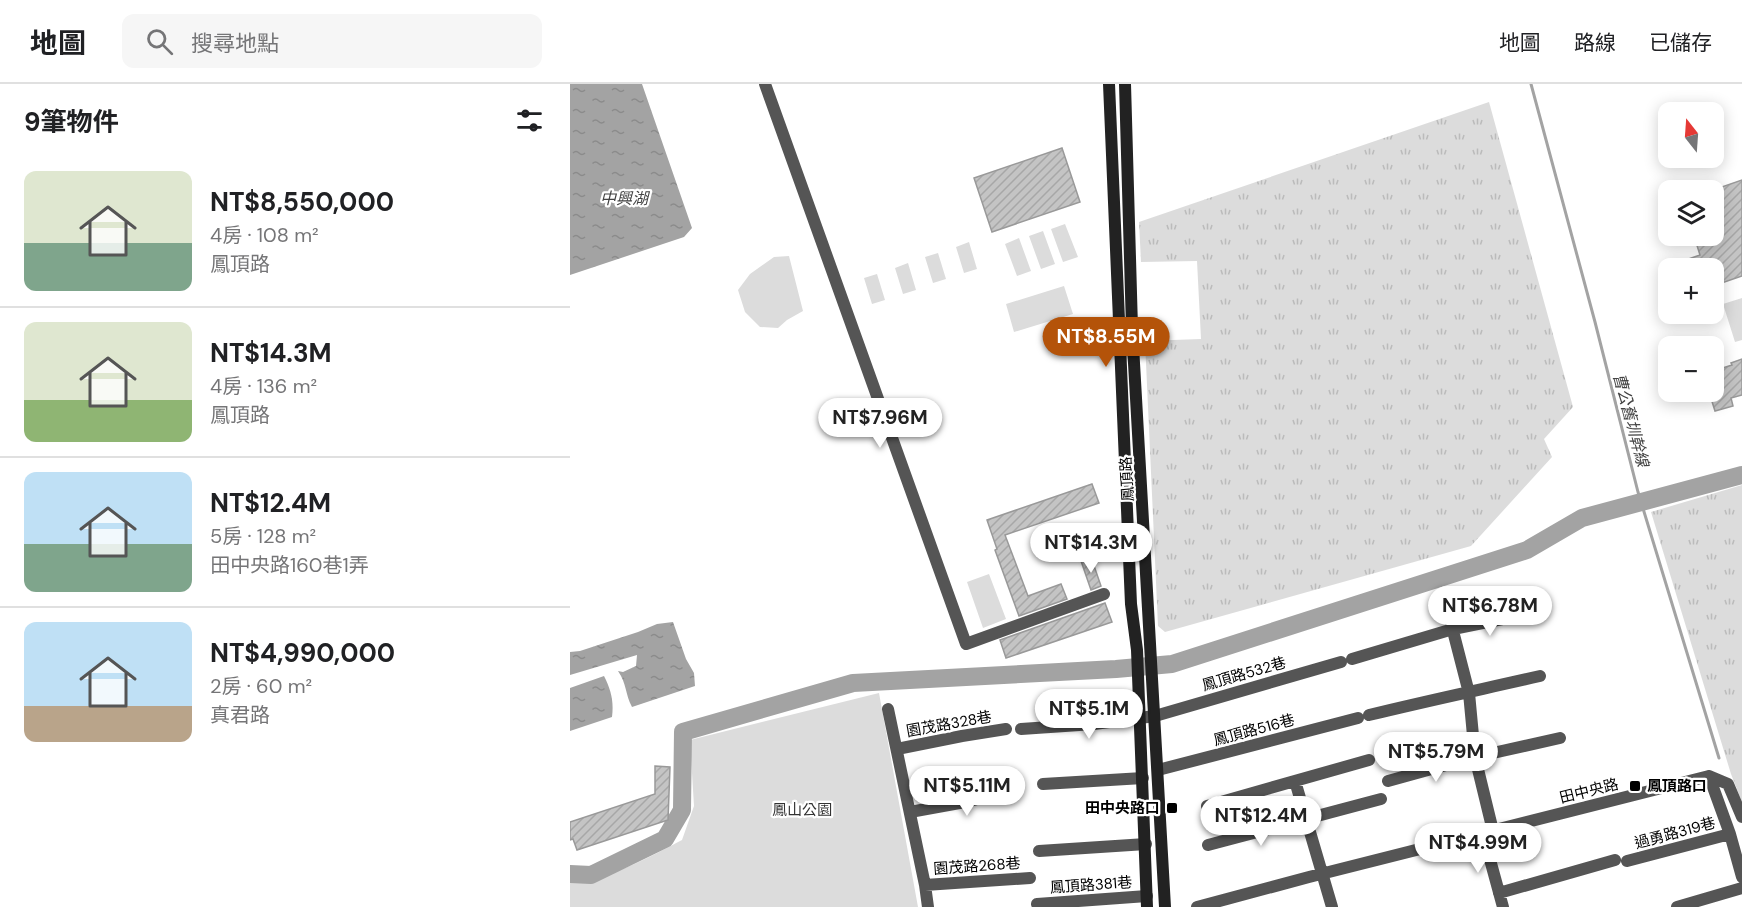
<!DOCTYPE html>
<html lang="zh-TW">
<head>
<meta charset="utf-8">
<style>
  :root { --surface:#fff; --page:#f6f6f6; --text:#202124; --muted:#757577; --line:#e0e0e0; --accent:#b45309 }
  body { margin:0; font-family:"DM Sans","Noto Sans TC",sans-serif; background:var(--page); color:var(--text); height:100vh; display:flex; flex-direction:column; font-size:22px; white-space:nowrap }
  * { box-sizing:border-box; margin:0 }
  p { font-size:20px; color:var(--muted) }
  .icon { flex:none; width:33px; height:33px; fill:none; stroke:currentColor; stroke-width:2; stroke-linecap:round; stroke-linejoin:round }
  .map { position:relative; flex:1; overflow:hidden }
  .panel { display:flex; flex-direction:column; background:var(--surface); width:570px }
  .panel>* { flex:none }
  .needle { width:39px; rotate:343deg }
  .fabs { position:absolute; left:1088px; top:18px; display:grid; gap:12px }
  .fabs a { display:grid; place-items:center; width:66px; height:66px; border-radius:12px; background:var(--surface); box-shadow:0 3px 15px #0003; font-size:30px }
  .price { position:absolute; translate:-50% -51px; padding:0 14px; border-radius:21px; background:#fff; color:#222; font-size:20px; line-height:39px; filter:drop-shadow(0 2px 3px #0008) }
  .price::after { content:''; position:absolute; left:50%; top:36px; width:18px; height:14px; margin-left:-9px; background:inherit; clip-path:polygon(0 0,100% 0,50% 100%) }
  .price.current { background:var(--accent); color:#fff }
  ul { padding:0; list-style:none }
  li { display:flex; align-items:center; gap:18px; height:150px; padding:0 24px }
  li+li { border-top:2px solid var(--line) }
  li span { display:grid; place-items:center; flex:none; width:168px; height:120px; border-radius:12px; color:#555 }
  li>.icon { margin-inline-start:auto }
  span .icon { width:72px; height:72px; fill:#fffc; stroke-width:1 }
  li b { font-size:26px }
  h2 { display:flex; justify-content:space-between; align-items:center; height:72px; padding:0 24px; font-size:26px }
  header { display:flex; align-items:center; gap:36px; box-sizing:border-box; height:84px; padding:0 30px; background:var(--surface); border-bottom:2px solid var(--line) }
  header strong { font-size:28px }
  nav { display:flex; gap:33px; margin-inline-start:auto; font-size:21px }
  .search { width:420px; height:54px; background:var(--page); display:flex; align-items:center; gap:15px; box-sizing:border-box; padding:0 21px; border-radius:12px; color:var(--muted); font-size:22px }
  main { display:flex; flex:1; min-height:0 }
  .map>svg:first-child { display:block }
  .grass { fill:url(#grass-tufts) }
  .green { fill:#dcdcdc }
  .water { fill:url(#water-ripples) }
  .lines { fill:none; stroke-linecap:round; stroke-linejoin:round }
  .stream { stroke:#a3a3a3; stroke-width:3 }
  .river { stroke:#a3a3a3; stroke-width:18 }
  .building { fill:url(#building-hatch); stroke:#999; stroke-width:1.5 }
  .minor { stroke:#555; stroke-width:12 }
  .secondary { stroke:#222; stroke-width:12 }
  .poi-dot { fill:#000; stroke:#fff; stroke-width:2 }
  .labels { text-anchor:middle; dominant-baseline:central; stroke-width:4.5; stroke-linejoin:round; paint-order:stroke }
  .street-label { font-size:15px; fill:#000; stroke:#fff }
  .poi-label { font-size:15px; font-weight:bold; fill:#000; stroke:#fff; text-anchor:start }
  .park-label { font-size:15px; fill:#333; stroke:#fff }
  .water-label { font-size:16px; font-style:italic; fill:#444; stroke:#fff }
</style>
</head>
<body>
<header>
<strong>地圖</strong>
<div class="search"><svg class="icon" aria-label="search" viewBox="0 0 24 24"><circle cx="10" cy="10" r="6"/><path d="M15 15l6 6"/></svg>搜尋地點</div>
<nav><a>地圖</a><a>路線</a><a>已儲存</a></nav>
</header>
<main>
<section class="panel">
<h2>9筆物件<svg class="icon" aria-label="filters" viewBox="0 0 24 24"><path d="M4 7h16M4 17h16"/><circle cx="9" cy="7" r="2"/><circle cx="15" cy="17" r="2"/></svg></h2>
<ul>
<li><span style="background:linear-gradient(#dfe7d0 60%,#7fa58c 0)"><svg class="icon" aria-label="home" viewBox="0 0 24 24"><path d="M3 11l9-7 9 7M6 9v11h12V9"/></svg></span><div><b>NT$8,550,000</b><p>4房 · 108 m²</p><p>鳳頂路</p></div></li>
<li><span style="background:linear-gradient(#dfe7d0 65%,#8fb573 0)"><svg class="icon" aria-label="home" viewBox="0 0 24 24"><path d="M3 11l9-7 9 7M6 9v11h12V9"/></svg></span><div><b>NT$14.3M</b><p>4房 · 136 m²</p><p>鳳頂路</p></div></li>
<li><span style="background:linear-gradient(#bfe0f5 60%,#7fa58c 0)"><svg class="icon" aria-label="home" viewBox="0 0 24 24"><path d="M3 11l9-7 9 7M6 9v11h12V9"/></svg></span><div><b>NT$12.4M</b><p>5房 · 128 m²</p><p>田中央路160巷1弄</p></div></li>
<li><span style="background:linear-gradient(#bfe0f5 70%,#b9a48a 0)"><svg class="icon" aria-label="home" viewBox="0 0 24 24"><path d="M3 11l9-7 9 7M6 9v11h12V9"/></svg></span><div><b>NT$4,990,000</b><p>2房 · 60 m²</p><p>真君路</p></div></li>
</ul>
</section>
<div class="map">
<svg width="1172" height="823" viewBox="0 0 1172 823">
  <defs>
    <pattern id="grass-tufts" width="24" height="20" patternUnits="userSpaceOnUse" patternTransform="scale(1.5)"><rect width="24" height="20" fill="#dcdcdc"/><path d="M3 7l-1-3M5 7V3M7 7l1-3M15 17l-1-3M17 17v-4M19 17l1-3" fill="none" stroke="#bbb"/></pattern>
    <pattern id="water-ripples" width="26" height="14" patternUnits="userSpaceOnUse" patternTransform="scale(1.5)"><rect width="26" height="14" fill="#a3a3a3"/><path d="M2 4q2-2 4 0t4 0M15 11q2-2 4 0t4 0" fill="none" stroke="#8b8b8b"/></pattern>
    <pattern id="building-hatch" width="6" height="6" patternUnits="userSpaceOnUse" patternTransform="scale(1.5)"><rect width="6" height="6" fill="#c4c4c4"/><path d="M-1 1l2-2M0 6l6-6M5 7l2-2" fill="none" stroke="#a7a7a7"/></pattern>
  </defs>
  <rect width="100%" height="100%" fill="#fff"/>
  <path class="grass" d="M919,18L1003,323L974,355L982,373L901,462L595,548L588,542L575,257L631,255L627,177L571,178L569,138Z
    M1172,401V718L1161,690L1081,428Z"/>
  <path class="green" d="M495,140L508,173L493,178L481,145Z
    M473,147L485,180L471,185L459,152Z
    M449,154L461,187L447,192L435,160Z
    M399,158L407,185L394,189L386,163Z
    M368,169L376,195L363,199L355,173Z
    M219,172L233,227L217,236L208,244L190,243L175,228L168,206L180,190L204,173Z
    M338,179L346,206L333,210L325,184Z
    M307,190L315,216L302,220L294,194Z
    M494,202L503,230L444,248L436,220Z
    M1172,214V256L1165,258L1153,220Z
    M419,490L436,535L413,544L397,498Z
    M309,609L348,823H0V798C34,798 82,772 112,756L124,722L120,656Z"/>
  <path class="water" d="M0,0H72L122,144L114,153L0,191Z
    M103,538L116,575L124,589L125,602L62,623C55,610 57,600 48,587L53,588L66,582L67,571L0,591V568L10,567L68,548L87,540Z
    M34,592C41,606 44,617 42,633L0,647V604Z"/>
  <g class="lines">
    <path class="stream" d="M961,0L1025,238L1068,408L1149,674"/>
    <path class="river" d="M0,790L21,791L95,755L112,726L113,648L283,599L546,585L602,580L957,466L1012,434L1172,391"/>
  </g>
  <path class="building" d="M492,64L510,118L422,148L404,94Z
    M1172,96V192L1143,202V184H1113L1110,178L1130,171L1124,152H1143V106Z
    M1172,275V311L1161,314L1163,322L1145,327L1139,308H1143V287L1162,281L1161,279Z
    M522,400L529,419L435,451L458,512L491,500L497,515L449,532L425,466L427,465L417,436Z
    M521,473L531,502L521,506L511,477Z
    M535,519L542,538L436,574L430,556Z
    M85,682L100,683L98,736L7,766L3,755L0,756V738L85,710Z"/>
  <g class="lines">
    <path class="minor" d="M195,0L396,560L534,510
      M874,512L899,609L905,673L923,747
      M782,575L883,545L952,531
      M318,625L355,801L358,823
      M799,631C856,617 913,605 970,592
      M451,645L524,640L585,632L771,578
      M327,665L392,652L436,645
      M588,686L788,634
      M1139,692L1160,750L1172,793
      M1139,692L1158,700L1172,733
      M725,697L762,823
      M818,697L905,673L990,654
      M473,700L573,694
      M637,722L799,676
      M340,728L395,718L448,705
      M913,750L933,823
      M638,761L811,715
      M469,767L576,760
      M1057,777L1160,750
      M355,801L460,794
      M929,809L1045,776
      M467,820L577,812
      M627,823L739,793L1139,692
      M1107,823L1172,804"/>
    <path class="secondary" d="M539,0L561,520L567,566L577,823
      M555,0L562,244L595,823"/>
  </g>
  <g class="poi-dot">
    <rect x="1059" y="696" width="12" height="12" rx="3"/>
    <rect x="596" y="718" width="12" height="12" rx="3"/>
  </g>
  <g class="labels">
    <g class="street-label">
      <text transform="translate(557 395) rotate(-93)">鳳頂路</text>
      <text transform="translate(674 590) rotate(-16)">鳳頂路532巷</text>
      <text transform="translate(379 640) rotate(-10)">園茂路328巷</text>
      <text transform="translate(684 646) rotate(-15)">鳳頂路516巷</text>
      <text transform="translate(1019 707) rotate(-14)">田中央路</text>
      <text transform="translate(1105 749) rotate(-15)">過勇路319巷</text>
      <text transform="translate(407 782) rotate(-4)">園茂路268巷</text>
      <text transform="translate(521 801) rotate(-4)">鳳頂路381巷</text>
    </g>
    <g class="poi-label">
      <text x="1077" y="702">鳳頂路口</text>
      <text x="590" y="724" text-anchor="end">田中央路口</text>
    </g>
    <g class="park-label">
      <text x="232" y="726">鳳山公園</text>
    </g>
    <g class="water-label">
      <text x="54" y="114">中興湖</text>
      <text transform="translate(1061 336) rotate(75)">曹公舊圳幹線</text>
    </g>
  </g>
</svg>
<div class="fabs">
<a><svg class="needle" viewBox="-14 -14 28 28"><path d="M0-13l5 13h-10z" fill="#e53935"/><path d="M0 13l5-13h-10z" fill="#757577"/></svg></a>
<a><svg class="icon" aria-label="layers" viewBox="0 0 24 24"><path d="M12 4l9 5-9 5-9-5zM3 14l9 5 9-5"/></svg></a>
<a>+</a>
<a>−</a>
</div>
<b class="price current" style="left:536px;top:284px">NT$8.55M</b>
<b class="price" style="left:310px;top:365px">NT$7.96M</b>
<b class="price" style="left:521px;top:490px">NT$14.3M</b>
<b class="price" style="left:920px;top:553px">NT$6.78M</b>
<b class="price" style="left:519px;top:656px">NT$5.1M</b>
<b class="price" style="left:866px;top:699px">NT$5.79M</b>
<b class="price" style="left:397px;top:733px">NT$5.11M</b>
<b class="price" style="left:691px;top:763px">NT$12.4M</b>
<b class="price" style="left:908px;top:790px">NT$4.99M</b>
</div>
</main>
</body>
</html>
